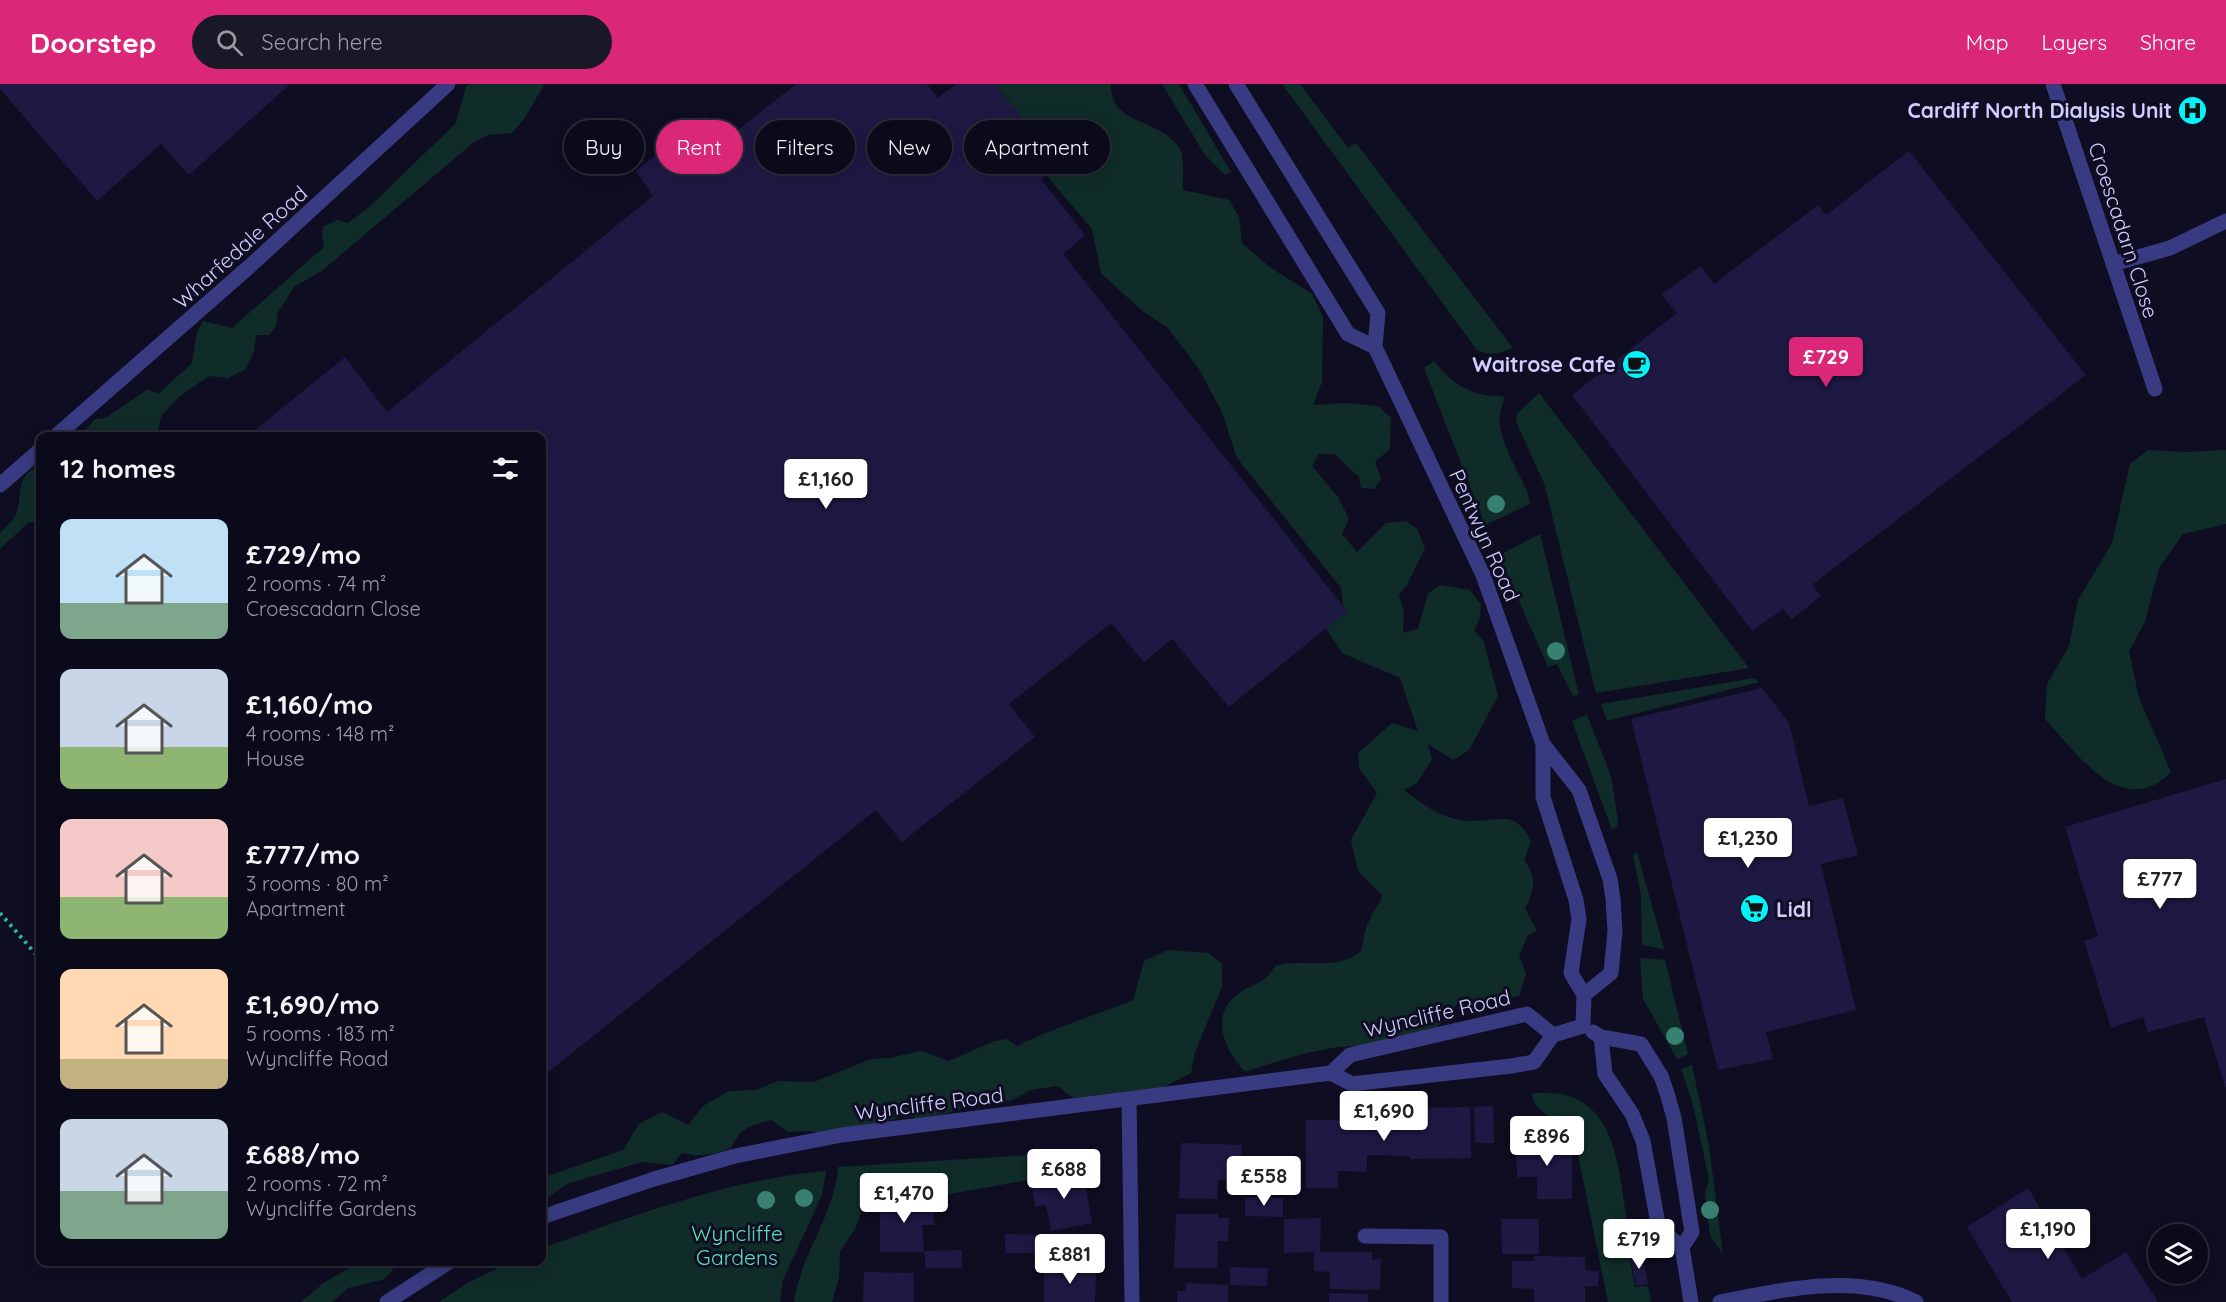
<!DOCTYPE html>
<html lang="en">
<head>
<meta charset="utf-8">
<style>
  :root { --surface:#0b0a1a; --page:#191827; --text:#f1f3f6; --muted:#9a9aa2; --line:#2b2b39; --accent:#db2777 }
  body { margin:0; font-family:Quicksand,sans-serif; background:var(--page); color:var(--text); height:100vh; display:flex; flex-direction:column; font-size:22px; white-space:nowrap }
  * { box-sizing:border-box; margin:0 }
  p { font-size:20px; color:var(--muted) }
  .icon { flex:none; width:33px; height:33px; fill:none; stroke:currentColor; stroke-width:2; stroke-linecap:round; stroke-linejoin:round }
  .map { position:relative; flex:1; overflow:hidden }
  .sheet { position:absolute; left:36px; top:348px; width:510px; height:834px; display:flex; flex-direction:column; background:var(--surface); border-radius:12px; box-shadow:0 3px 15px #0003,0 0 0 2px var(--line) }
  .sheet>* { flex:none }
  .top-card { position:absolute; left:564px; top:36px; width:570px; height:54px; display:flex; gap:12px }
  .controls { position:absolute; left:2148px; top:1140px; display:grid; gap:12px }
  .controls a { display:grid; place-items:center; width:60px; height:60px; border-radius:50%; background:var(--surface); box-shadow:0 3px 15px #0003,0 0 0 2px var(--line); font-size:30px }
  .price { position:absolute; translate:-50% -51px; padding:0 14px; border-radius:6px; background:#fff; color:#222; font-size:20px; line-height:39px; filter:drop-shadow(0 2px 3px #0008) }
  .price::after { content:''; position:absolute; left:50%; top:36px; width:18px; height:14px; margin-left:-9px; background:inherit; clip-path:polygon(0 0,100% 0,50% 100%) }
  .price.on { background:var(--accent); color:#fff }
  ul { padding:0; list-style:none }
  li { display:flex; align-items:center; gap:18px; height:150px; padding:0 24px }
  li span { display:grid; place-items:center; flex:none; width:168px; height:120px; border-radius:12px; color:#555 }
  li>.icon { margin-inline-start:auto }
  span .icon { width:72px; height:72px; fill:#fffc; stroke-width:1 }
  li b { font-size:26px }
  h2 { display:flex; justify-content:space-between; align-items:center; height:72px; padding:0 24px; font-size:26px }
  .chip { padding:0 21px; border-radius:27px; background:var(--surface); box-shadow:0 3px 15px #0003,0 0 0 2px var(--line); font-size:21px; line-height:54px }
  .chip.on { background:var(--accent); color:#fff }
  header { display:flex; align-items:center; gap:36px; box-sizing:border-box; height:84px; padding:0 30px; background:var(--accent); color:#fff }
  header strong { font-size:28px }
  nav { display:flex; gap:33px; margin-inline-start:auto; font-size:21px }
  .search { width:420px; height:54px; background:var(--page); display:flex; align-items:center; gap:15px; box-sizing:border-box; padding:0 21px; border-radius:33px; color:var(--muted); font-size:22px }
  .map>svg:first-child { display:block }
  .green { fill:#102c28 }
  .building { fill:#1e1943 }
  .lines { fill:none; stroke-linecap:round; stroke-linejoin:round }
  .path { stroke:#2db4a1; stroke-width:4; stroke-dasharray:3 4.5; stroke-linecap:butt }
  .minor { stroke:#383b81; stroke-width:15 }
  .tree { fill:#388172 }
  .labels { text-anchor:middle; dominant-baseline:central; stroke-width:6; stroke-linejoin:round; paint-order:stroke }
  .poi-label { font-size:21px; font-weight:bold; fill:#cfceff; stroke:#0f0d22; text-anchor:end }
  .street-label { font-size:21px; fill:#cfceff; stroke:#0f0d22 }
  .park-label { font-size:21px; fill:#59e0b3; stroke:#0f0d22 }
</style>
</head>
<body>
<header>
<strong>Doorstep</strong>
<div class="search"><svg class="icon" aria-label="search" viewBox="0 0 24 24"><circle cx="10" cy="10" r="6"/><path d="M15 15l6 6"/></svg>Search here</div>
<nav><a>Map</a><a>Layers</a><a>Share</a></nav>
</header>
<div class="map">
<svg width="2226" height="1218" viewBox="0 0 2226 1218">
  <rect width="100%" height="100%" fill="#0f0d22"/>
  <path class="green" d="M471,0H548L544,1L524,35L512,49L488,51L474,58L323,186L294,203L277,230L276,242L269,251H256L254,267L246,285L228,294L209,292L180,312L161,332L158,348L153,352H84V347L95,335L106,334L148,305L158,310L192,279L197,248L203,237L232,244L324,163L322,150L324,142L337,136L348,139L367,125L456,39L466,2Z
    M995,0H1111C1110,43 1161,33 1180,65C1185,74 1182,96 1183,106L1229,116L1239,133L1242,159L1271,184L1312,210L1323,233L1322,298L1313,321L1345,319L1378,322L1391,334L1390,365L1375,378L1381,395L1374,405L1361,404L1359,393L1334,370H1319L1312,382L1338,413L1349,435L1342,450L1357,468L1386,439L1406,437L1417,445L1425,464L1407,501L1399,511L1404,527L1403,549L1418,545L1428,509L1441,501L1470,506L1481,521L1480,534L1474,546L1484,558L1498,612L1469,666L1453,676L1428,660L1432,675L1417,699L1404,706C1421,720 1443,735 1467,737C1496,739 1515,722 1531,758L1524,776C1538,793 1534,807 1525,825L1537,846L1528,851L1519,871L1526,890L1519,912L1482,919H1458C1416,979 1386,954 1326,965C1298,970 1272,979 1245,988C1223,964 1208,929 1242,907C1258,898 1265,899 1275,882C1304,873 1337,889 1362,866C1363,855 1365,843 1371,833C1375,824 1380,820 1382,811L1358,787L1351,756L1377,709L1359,684L1358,669L1392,639L1418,647L1400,594L1342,569L1326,544L1343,522L1341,504L1237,374L1222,328L1199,285L1168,244L1140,225L1101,189L1092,145L1046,91L1059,80Z
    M1162,0H1179L1231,88L1225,91L1205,71Z
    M1282,0H1300L1348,64L1356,59L1513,264C1499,270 1491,272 1477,266Z
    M1434,277C1452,300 1472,313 1502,312L1505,315C1488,343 1516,382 1528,409L1530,420L1485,441L1424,284Z
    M1539,309L1749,584L1596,609L1544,399L1516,338L1517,330Z
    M2148,366L2185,368L2226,366V440L2183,450L2159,484L2145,538L2129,567L2139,614L2171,688C2123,737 2077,670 2045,635L2047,600L2069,562L2078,516L2112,459L2130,380Z
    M35,384L40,386V436L28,439L0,465V449C5,444 13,437 16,430C23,414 15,393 35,384Z
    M1540,450L1579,611L1573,612L1557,580L1548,583L1499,471Z
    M1754,594L1759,598L1607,637L1601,620Z
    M1587,631L1611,692L1618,736L1617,743L1612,746L1572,637Z
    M1637,768L1664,865L1642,861L1641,811L1633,771Z
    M1168,866L1209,869L1222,880V903L1195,968L1191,989L1164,1003L1073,1014L1058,1002L1031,1006L1010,1017L989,1015L948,1029L916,1034L906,1031L886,1038L855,1056L811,1047L788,1048L771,1036C749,1042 741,1043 731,1064C713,1071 701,1073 682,1069L672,1081L642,1078L569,1099L542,1117V1094L623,1066L639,1040L662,1028L688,1041L703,1022L729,1007L756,1006L778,997L814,998L871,975L890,974L921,967L949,977L992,958L1007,955L1017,962C1055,943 1094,932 1133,916L1144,877Z
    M1640,874L1665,876L1688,970L1677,975L1643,915Z
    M1692,981L1709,1062L1723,1170L1710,1151L1705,1110L1709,1095L1693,1021L1681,985Z
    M1532,1009C1546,1009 1562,1008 1574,1014C1620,1033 1620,1101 1628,1142L1635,1145L1640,1169L1629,1171L1635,1203L1648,1202L1651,1218H1608L1575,1056L1535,1021Z
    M1080,1068L1092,1070L1101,1083L922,1115L880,1114L860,1119L861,1128L855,1145L840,1167L839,1193L832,1218H794C801,1169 834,1133 838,1083Z
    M826,1087L822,1111L783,1196L780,1218H439L467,1199L510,1178H542V1164C633,1133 728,1095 826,1087Z
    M360,1178H399L385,1195L348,1204L332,1218H301L325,1198Z"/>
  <path class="building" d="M0,0H290L189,91L161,60L97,117L0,5Z
    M796,0H927L938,14L956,0H995L1059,81L1041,95L1085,151L1063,170L1347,527L1229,623L1172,555L1144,578L1111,539L1009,620L1035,653L902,758L876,726L542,993V352H248L345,273L387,328L653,112L636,87L705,32L724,57Z
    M1909,67L2086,291L1812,501L1821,512L1792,535L1783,525L1752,547L1572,311L1677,229L1661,210L1701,182L1714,200L1818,121L1826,131Z
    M40,533V549L33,539Z
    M1762,604L1789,639L1809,722L1843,714L1858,771L1821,780L1856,926L1766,948L1773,975L1718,986L1631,635Z
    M2226,695V1003H2225L2204,933L2148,948L2143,933L2111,944L2084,857L2098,852L2065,743Z
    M1493,1022L1494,1059H1475L1474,1023Z
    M1470,1023L1471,1074L1410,1075V1072L1367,1071V1088L1338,1087V1104H1306V1036H1410L1409,1024Z
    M1516,1057H1572V1115H1537V1093H1517Z
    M1181,1059L1242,1061L1241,1096H1218L1217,1115L1179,1114Z
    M1083,1086L1092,1139L1051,1147L1046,1121L1035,1123L1031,1099Z
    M2028,1104L2082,1195L2126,1168L2158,1218H2012L1967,1143Z
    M923,1113L922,1118L933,1117L934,1141H922L924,1168H880V1114Z
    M1245,1113L1283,1114V1133L1245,1132Z
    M1176,1130H1218V1134H1229L1228,1157H1218L1217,1184H1174Z
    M1321,1134L1320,1168H1372V1176L1381,1175L1380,1206L1330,1205V1188L1314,1187V1168L1284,1169V1135Z
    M1501,1135H1539V1170H1502Z
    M1005,1150L1042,1151V1169H1005Z
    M962,1166V1184H925V1167Z
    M1642,1170L1648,1200L1636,1202L1630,1173Z
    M1534,1172L1585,1173V1186L1599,1187L1598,1202H1585V1218H1534V1205L1512,1204V1177H1534Z
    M1230,1183L1268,1184L1267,1202L1230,1201Z
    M1044,1184L1096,1185L1095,1218H1044Z
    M864,1188L914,1189V1218H863Z
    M1186,1199L1228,1201V1218H1177V1207H1186Z
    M1329,1209L1368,1210V1218H1329Z"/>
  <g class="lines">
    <path class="path" d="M0,829L40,875"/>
    <path class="minor" d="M1195,0L1348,250L1375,263
      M1236,0L1378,229L1375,263L1483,491L1543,660L1579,706L1610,795L1613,815L1615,847L1611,889L1584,911
      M2053,0L2155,305
      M2113,180L2170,164L2226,137
      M56,352L250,182L448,0
      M0,401L40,366
      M1543,660V713L1576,816L1579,835L1571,889L1584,911L1583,942
      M1593,948L1601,953L1641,960L1661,992L1667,1009L1674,1034L1692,1148L1682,1163
      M1601,953L1605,990L1632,1030L1643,1057L1659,1145L1682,1163L1691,1218
      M1331,989L1352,1000L1511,982L1534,978L1553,951L1583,942
      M1129,1016L1132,1218
      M542,1133L654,1095L735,1072L842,1051L1331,989L1350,971L1527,930L1553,951
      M1365,1152L1441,1153V1218
      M387,1218L449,1178
      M1720,1218C1783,1206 1856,1188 1916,1218"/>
  </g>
  <g class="tree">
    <circle cx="1496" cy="420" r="9"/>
    <circle cx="1556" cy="567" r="9"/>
    <circle cx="1675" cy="952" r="9"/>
    <circle cx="804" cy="1114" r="9"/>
    <circle cx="766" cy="1116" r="9"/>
    <circle cx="1710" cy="1126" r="9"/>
  </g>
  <defs>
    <symbol id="hospital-disc" viewBox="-11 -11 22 22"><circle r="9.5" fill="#00f5f9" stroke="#0f0d22"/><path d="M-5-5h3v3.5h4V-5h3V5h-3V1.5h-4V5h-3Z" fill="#111"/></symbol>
    <symbol id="cafe-disc" viewBox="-11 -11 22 22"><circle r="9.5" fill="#00f5f9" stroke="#0f0d22"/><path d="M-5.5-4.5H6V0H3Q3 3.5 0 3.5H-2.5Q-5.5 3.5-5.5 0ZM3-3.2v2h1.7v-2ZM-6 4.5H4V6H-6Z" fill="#111"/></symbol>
    <symbol id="supermarket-disc" viewBox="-11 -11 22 22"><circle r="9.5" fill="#00f5f9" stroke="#0f0d22"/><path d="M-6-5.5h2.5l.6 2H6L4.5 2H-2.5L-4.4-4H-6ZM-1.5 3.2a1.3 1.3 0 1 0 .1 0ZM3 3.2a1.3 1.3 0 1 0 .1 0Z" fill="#111"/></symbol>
  </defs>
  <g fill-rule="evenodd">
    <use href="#hospital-disc" x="2176" y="10" width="33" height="33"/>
    <use href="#cafe-disc" x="1620" y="264" width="33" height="33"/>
    <use href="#supermarket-disc" x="1738" y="808" width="33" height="33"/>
  </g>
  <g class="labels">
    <g class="poi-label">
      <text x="2172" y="26">Cardiff North Dialysis Unit</text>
      <text x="1616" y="280">Waitrose Cafe</text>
      <text x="1776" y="825" text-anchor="start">Lidl</text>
    </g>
    <g class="street-label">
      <text transform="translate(2124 146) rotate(72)">Croescadarn Close</text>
      <text transform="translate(240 163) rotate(-42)">Wharfedale Road</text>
      <text transform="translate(1485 451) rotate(66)">Pentwyn Road</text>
      <text transform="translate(1437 929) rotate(-13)">Wyncliffe Road</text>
      <text transform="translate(929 1019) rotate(-7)">Wyncliffe Road</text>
    </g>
    <g class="park-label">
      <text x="737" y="1149">Wyncliffe<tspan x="737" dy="24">Gardens</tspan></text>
    </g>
  </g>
</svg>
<div class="controls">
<a><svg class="icon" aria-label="layers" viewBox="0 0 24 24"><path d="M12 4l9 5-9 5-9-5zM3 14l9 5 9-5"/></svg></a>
</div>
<b class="price on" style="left:1826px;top:304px">£729</b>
<b class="price" style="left:826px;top:426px">£1,160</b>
<b class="price" style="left:1748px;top:785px">£1,230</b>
<b class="price" style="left:2160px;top:826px">£777</b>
<b class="price" style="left:1384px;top:1058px">£1,690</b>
<b class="price" style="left:1547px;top:1083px">£896</b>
<b class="price" style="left:1064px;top:1116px">£688</b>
<b class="price" style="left:1264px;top:1123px">£558</b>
<b class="price" style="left:904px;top:1140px">£1,470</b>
<b class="price" style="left:2048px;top:1176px">£1,190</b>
<b class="price" style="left:1639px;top:1186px">£719</b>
<b class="price" style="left:1070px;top:1201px">£881</b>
<div class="top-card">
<a class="chip">Buy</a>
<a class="chip on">Rent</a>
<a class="chip">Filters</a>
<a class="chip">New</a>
<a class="chip">Apartment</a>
</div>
<section class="sheet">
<h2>12 homes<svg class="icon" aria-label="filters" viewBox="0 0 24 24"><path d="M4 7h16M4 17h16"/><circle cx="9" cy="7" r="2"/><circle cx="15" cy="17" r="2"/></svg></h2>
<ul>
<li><span style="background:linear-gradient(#bfe0f5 70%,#7fa58c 0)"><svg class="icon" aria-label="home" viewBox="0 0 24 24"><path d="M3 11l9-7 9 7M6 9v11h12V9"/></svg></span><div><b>£729/mo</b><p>2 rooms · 74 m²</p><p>Croescadarn Close</p></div></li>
<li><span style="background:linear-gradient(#c9d6e8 65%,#8fb573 0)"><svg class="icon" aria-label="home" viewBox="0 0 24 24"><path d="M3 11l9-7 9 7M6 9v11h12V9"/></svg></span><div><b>£1,160/mo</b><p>4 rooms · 148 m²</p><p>House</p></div></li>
<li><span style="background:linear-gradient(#f6c9c9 65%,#8fb573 0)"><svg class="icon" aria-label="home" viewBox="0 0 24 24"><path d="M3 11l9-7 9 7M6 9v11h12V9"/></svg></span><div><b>£777/mo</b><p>3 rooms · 80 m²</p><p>Apartment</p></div></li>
<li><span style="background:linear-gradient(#ffd9b3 75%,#c2b280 0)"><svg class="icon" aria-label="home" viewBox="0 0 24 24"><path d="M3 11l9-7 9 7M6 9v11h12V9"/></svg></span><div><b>£1,690/mo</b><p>5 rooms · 183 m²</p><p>Wyncliffe Road</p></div></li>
<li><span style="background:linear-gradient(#c9d6e8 60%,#7fa58c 0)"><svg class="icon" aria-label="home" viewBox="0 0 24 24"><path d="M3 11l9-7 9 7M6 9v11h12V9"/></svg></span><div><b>£688/mo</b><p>2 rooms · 72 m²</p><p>Wyncliffe Gardens</p></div></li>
</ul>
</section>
</div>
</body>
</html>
